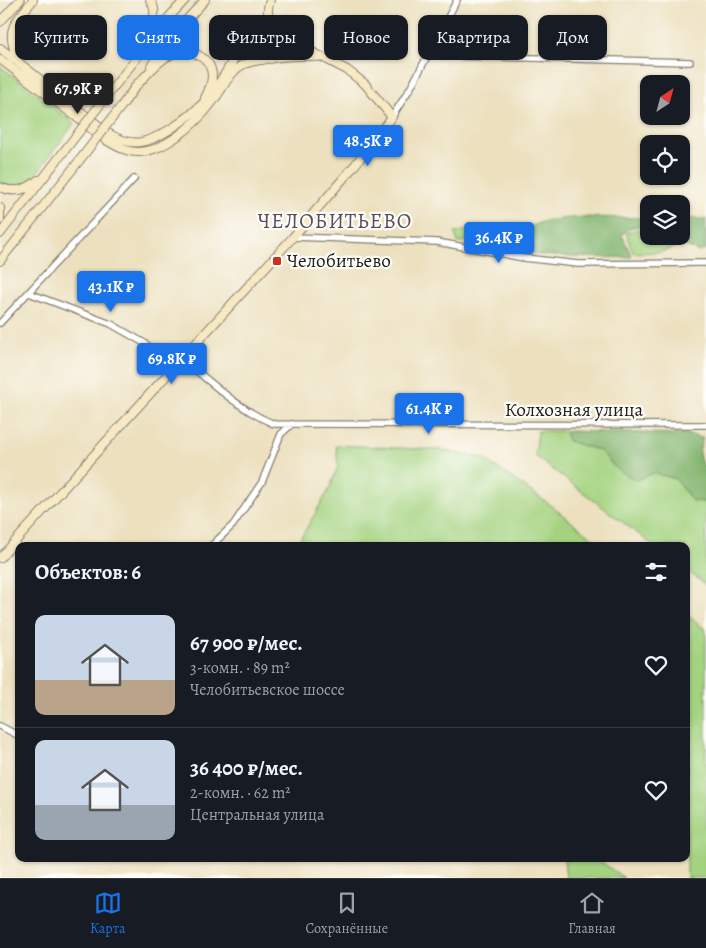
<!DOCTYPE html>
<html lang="ru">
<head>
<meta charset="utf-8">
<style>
  :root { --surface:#171b24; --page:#242831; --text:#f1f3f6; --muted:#9ea1a6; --line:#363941; --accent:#1a73e8 }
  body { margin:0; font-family:Alegreya,serif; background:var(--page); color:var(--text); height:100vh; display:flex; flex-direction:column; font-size:19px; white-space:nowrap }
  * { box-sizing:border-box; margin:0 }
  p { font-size:16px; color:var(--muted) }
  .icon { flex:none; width:28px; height:28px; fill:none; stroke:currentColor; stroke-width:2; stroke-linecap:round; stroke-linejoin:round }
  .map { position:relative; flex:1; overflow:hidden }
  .drawer { position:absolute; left:15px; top:542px; width:675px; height:320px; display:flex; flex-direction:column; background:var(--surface); border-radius:10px; box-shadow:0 1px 4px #0004 }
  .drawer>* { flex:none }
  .hud { position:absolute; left:15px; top:15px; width:676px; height:45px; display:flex; gap:10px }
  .needle { width:32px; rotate:36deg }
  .buttons { position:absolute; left:640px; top:75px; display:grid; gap:10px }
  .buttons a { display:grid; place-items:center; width:50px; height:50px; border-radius:10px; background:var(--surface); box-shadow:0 1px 4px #0004; font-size:25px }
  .price { position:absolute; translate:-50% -42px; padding:0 11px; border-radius:5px; background:var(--accent); color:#fff; font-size:16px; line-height:32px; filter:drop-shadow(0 1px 2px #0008) }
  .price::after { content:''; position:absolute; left:50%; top:30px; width:15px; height:11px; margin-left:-8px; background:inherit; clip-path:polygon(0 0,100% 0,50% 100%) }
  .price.current { background:#222; color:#fff }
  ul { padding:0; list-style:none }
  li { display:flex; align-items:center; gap:15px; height:125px; padding:0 20px }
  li+li { border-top:1px solid var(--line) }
  li span { display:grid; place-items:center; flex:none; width:140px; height:100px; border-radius:10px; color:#555 }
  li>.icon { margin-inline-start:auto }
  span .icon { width:60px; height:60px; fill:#fffc; stroke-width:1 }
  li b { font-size:21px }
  h2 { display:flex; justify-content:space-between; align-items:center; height:60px; padding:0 20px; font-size:21px }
  .chip { padding:0 18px; border-radius:10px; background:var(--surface); box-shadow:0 1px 4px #0004; font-size:18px; line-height:45px }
  .chip.current { background:var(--accent); color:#fff }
  .dock { display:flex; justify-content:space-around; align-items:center; height:70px; border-top:1px solid var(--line); background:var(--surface); font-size:14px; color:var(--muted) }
  .dock a { display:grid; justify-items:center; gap:2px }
  .dock .current { color:var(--accent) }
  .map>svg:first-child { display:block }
  .green { fill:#a4d380; stroke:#60784e }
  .forest { fill:#83b56e; stroke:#506845 }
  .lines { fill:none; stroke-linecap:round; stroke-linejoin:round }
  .street-casing { stroke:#847e6d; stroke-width:8 }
  .secondary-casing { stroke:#847e6d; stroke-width:10 }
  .street { stroke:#fff; stroke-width:5.5 }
  .secondary { stroke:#f7e9c3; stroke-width:8 }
  .secondary-bridge-casing { stroke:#847e6d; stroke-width:10; stroke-linecap:butt }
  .secondary-bridge { stroke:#f7e9c3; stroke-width:8 }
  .poi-dot { fill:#c8321e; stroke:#fdfcf7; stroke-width:2 }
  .labels { text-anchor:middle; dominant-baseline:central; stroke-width:4.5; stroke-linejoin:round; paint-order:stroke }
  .poi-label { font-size:19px; fill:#1c1c1c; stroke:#fdfcf7; text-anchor:start }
  .street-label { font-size:19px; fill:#1c1c1c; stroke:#fdfcf7 }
  .quarter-label { font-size:21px; letter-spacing:1px; fill:#564e5f; stroke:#fdfcf7 }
</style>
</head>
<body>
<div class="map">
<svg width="706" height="878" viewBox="0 0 706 878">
  <rect width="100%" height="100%" fill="#fdfcf7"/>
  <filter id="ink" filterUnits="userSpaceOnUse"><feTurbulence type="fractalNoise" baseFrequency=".02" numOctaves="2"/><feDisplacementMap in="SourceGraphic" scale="10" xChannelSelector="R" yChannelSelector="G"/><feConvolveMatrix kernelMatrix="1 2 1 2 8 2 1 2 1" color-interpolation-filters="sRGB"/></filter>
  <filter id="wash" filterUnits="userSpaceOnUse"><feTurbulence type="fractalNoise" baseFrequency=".0096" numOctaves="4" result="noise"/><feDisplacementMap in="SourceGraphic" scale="20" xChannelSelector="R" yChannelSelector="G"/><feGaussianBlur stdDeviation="1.12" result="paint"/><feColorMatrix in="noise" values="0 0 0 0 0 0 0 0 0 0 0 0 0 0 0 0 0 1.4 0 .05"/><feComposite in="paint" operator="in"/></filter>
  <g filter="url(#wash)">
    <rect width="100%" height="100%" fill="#ece0be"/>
    <path class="green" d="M0,66L74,123C67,133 59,144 51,154C38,172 25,195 0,183Z
      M473,228L476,238L458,243L455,233Z
      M642,228L649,229V236H675L681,242C669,255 649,252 633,253L626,233Z
      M538,431H565L568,441L601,451L616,469L654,473L676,479L692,501L706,502V585L686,570V546H654L535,456Z
      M336,445L440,450L483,458L546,502L603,546H296L330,488L338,466Z
      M686,614L706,630V878H687Z
      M564,859H597L624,878H566Z"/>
    <path class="forest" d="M582,217L649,218V226C637,226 629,226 622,235L632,257C584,259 537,256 489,249L483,245L476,244L479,237L477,227L514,224L528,228C543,218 565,219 582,217Z
      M681,218L706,219V249L699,252L686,246L685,239L681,236Z
      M565,431L688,434L703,438C699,449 697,457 704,466H706V502L692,501L676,479L654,473L636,480L616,469L600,451L568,441Z"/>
  </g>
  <g filter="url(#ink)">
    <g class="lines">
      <defs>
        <path id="street" d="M430,51L457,56L690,62
          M392,117L411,87L457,0
          M293,237L437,242L524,258L578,264L706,263
          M29,293L111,324L146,344L173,367
          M0,323L134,179
          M181,358C211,382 238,409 274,424L706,425
          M211,546L233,525L262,482L281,434L292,424
          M0,726L19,736"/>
        <path id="secondary" d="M270,0C267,8 267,16 271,24C277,37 288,46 271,59
          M0,22L20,0
          M0,48L108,133C132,148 146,144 169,130C210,105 222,80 245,39
          M138,50C146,36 162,16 150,0
          M0,59C26,79 53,99 79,119C93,130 108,144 126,150C157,161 197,123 214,100C222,90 228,75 239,67C251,58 302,54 317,57
          M18,61C5,29 13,25 33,0
          M151,66L180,27L205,0
          M136,86C147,75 159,59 174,53C190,47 212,58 212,76C212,83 208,92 205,98
          M109,93L169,17L185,0
          M123,104L138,83
          M0,187C15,194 27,190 38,180
          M0,208V220
          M0,234L65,150
          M0,261L79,161
          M0,558L293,237L355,165L392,117L365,84L347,70L287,39L271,28L258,26L251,30L245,42C246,53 252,59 263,60"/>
      </defs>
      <use href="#street" class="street-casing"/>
      <use href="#secondary" class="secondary-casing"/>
      <use href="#street" class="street"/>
      <use href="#secondary" class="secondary"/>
      <defs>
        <path id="secondary-bridge" d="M65,150L109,93
          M79,161L123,104"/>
      </defs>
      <use href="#secondary-bridge" class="secondary-bridge-casing"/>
      <use href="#secondary-bridge" class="secondary-bridge"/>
    </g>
  </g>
  <rect class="poi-dot" x="272" y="256" width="10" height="10" rx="2.5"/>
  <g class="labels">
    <g class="poi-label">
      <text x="287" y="261">Челобитьево</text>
    </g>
    <g class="street-label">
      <text x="574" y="410">Колхозная улица</text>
    </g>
    <g class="quarter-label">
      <text x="335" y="221">ЧЕЛОБИТЬЕВО</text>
    </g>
  </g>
</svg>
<div class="buttons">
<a><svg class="needle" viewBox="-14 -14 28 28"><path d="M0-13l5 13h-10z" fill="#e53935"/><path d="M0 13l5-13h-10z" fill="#9ea1a6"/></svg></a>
<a><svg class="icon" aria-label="locate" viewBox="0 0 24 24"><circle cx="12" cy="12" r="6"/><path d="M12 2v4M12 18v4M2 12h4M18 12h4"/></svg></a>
<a><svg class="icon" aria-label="layers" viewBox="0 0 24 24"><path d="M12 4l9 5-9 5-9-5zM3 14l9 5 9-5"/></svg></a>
</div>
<b class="price current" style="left:78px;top:115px">67.9K ₽</b>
<b class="price" style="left:368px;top:167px">48.5K ₽</b>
<b class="price" style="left:499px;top:264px">36.4K ₽</b>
<b class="price" style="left:111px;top:313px">43.1K ₽</b>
<b class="price" style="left:172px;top:385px">69.8K ₽</b>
<b class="price" style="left:429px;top:435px">61.4K ₽</b>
<div class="hud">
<a class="chip">Купить</a>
<a class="chip current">Снять</a>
<a class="chip">Фильтры</a>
<a class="chip">Новое</a>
<a class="chip">Квартира</a>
<a class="chip">Дом</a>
</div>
<section class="drawer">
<h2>Объектов: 6<svg class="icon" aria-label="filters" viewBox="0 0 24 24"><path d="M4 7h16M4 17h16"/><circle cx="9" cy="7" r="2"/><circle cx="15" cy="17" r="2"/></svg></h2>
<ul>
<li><span style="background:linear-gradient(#c9d6e8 65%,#b9a48a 0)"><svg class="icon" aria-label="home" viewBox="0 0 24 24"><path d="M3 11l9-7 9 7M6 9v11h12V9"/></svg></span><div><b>67 900 ₽/мес.</b><p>3-комн. · 89 m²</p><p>Челобитьевское шоссе</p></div><svg class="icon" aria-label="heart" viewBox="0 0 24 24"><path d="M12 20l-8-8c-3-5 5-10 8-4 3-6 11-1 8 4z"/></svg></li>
<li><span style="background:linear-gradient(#c9d6e8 65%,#9aa5b1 0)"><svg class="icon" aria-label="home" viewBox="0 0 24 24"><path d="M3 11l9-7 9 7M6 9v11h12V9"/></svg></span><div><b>36 400 ₽/мес.</b><p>2-комн. · 62 m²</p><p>Центральная улица</p></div><svg class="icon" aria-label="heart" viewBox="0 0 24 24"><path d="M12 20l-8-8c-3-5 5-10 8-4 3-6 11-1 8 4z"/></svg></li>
</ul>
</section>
</div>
<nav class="dock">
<a class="current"><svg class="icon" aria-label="map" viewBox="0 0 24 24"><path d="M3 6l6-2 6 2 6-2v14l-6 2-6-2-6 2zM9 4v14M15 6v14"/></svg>Карта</a>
<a><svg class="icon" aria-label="saved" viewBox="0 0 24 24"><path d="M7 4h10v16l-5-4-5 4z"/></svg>Сохранённые</a>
<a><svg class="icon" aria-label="home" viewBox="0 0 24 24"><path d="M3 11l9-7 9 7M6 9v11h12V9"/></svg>Главная</a>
</nav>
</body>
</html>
